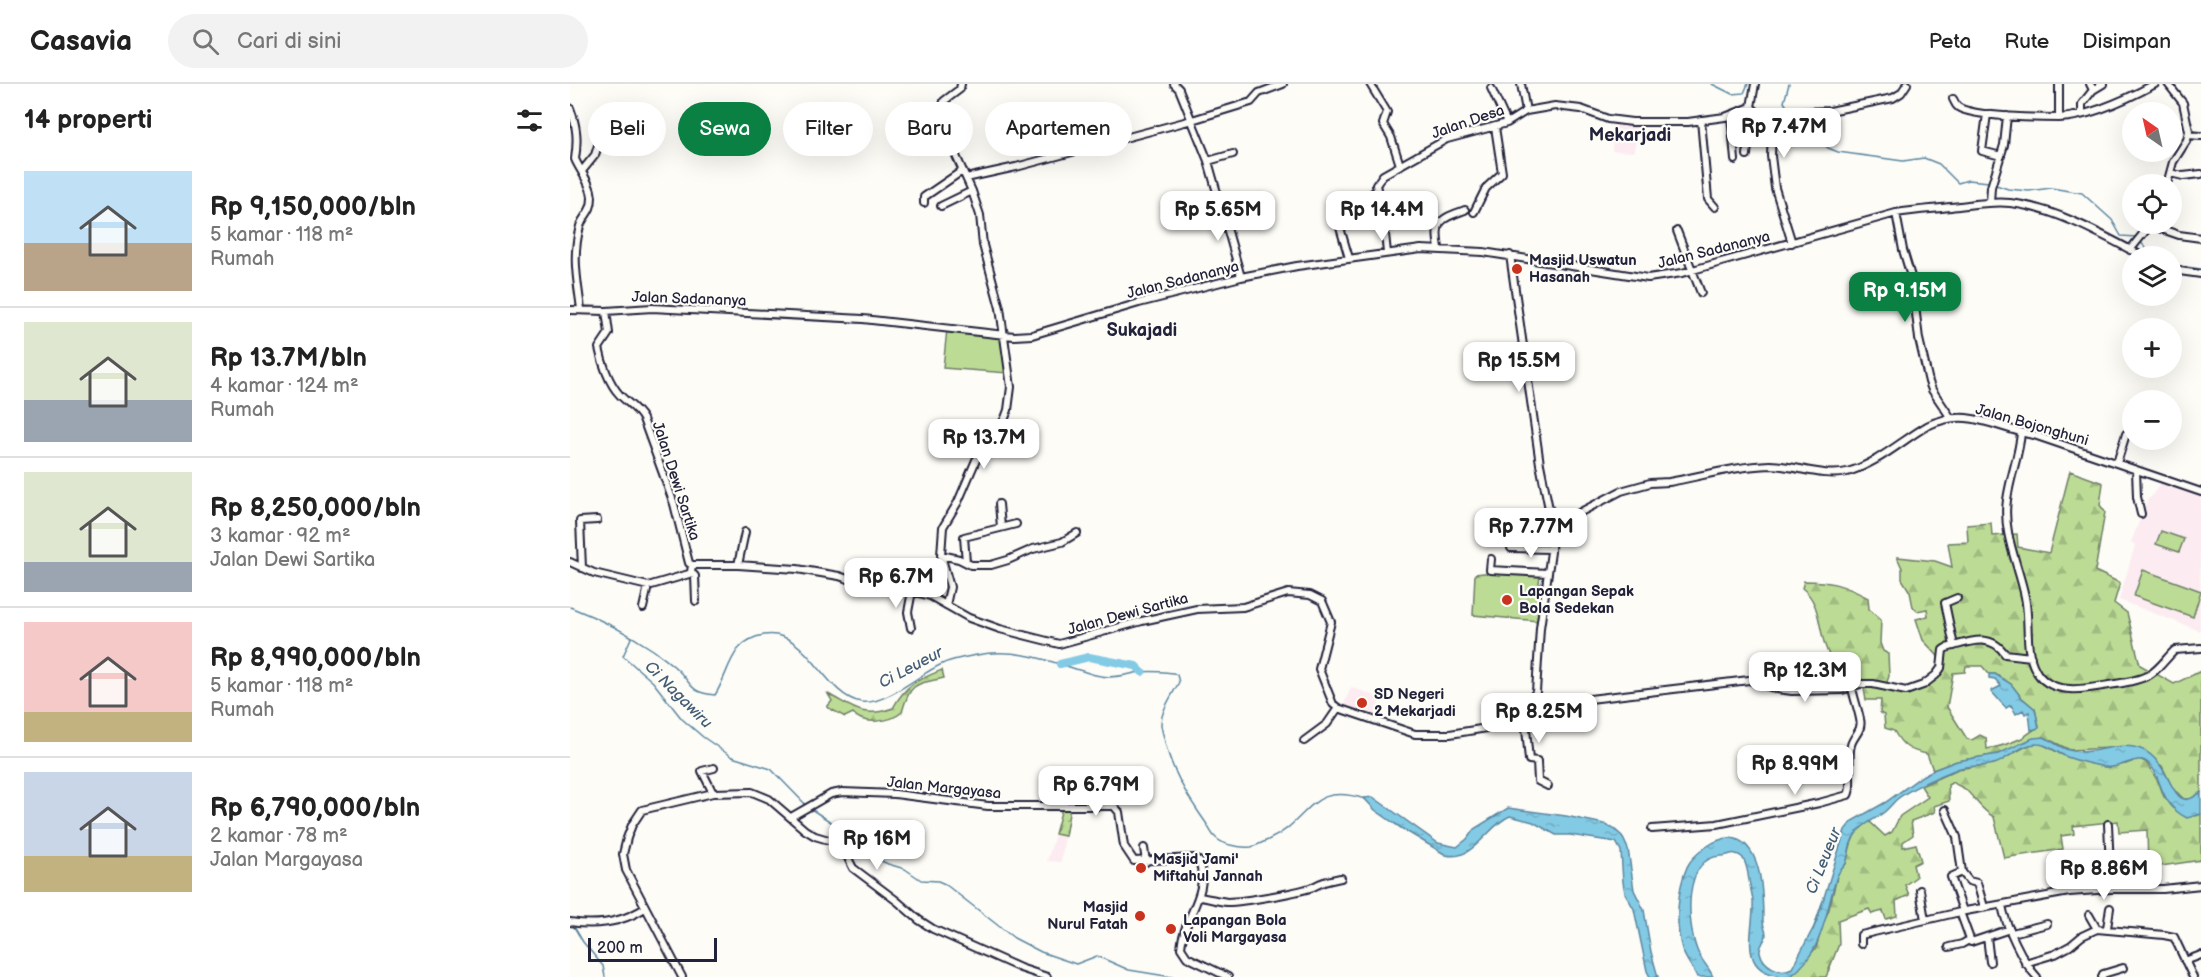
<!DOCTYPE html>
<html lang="id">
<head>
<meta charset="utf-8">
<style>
  :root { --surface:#fff; --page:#f2f2f2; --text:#222; --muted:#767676; --line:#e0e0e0; --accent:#0b8043 }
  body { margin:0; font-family:"Balsamiq Sans",sans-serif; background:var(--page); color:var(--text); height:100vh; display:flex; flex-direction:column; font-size:22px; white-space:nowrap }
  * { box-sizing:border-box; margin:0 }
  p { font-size:20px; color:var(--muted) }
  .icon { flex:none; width:33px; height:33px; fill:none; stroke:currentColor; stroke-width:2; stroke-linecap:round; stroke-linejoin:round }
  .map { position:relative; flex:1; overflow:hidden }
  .drawer { display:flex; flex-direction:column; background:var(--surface); width:570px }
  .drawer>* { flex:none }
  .top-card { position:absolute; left:18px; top:18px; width:570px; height:54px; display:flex; gap:12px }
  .needle { width:39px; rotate:326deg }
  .buttons { position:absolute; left:1552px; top:18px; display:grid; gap:12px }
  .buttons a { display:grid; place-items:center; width:60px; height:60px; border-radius:50%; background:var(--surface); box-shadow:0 6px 24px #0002; font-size:30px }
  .scale { position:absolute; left:18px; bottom:15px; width:129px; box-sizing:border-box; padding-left:6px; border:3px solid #22223b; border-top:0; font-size:16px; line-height:21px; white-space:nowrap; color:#22223b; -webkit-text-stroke:4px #fdfcf7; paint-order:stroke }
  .price { position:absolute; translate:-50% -51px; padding:0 14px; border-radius:12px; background:#fff; color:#222; font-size:20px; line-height:39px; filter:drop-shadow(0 2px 3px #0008) }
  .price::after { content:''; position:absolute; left:50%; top:36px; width:18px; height:14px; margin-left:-9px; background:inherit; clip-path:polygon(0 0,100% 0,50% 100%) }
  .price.active { background:var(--accent); color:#fff }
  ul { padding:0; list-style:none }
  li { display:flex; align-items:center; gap:18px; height:150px; padding:0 24px }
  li+li { border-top:2px solid var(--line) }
  li span { display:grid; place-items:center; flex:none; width:168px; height:120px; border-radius:0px; color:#555 }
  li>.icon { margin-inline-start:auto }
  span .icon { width:72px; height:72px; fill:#fffc; stroke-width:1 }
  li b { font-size:26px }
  h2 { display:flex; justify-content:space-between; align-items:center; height:72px; padding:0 24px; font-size:26px }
  .pill { padding:0 21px; border-radius:27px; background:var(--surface); box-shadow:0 6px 24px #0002; font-size:21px; line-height:54px }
  .pill.active { background:var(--accent); color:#fff }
  header { display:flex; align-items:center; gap:36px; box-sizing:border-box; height:84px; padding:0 30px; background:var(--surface); border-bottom:2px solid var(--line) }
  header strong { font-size:28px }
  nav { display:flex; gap:33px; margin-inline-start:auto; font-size:21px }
  .search { width:420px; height:54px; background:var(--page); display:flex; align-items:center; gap:15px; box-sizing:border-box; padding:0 21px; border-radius:33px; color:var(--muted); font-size:22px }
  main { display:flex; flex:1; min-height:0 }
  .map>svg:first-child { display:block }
  .built { fill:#fcecf1 }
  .grass { fill:url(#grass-dots); stroke:#6f7f68; stroke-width:1.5 }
  .forest { fill:url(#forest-firs); stroke:#6f7f68; stroke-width:1.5; fill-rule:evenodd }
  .pitch { fill:#bcdc95; stroke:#6f7f68; stroke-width:1.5 }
  .water { fill:url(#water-ripples); stroke:#5c87a0; stroke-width:1.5 }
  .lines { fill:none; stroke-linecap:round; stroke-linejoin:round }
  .stream { stroke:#5c87a0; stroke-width:1.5 }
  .river { stroke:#83cae4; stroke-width:8 }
  .minor-casing { stroke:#22223b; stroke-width:10 }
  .minor { stroke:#fdfcf7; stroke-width:6 }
  .poi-dot { fill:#c8321e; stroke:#fdfcf7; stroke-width:2 }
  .labels { text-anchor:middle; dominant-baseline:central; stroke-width:4.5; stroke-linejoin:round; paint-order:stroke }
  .street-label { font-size:15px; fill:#22223b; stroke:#fdfcf7 }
  .poi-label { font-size:15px; font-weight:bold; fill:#22223b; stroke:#fdfcf7; text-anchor:start }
  .water-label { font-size:16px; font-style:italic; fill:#445d76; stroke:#fdfcf7 }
  .quarter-label { font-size:18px; font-weight:bold; fill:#22223b; stroke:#fdfcf7 }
</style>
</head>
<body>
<header>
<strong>Casavia</strong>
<div class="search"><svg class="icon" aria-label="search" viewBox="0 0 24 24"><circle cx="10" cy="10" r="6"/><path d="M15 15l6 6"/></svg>Cari di sini</div>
<nav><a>Peta</a><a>Rute</a><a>Disimpan</a></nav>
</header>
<main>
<section class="drawer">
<h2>14 properti<svg class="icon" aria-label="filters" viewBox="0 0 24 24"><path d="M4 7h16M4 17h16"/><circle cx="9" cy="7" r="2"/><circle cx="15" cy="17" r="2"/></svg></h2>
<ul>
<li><span style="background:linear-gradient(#bfe0f5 60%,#b9a48a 0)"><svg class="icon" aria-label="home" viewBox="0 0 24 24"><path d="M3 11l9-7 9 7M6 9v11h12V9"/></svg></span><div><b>Rp 9,150,000/bln</b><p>5 kamar · 118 m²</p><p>Rumah</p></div></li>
<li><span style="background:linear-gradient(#dfe7d0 65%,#9aa5b1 0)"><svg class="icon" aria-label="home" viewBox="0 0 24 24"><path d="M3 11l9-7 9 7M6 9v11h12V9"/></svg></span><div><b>Rp 13.7M/bln</b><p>4 kamar · 124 m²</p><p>Rumah</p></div></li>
<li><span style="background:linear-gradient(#dfe7d0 75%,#9aa5b1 0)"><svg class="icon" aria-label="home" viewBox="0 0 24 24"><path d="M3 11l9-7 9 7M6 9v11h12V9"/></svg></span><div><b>Rp 8,250,000/bln</b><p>3 kamar · 92 m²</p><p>Jalan Dewi Sartika</p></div></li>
<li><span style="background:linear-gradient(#f6c9c9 75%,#c2b280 0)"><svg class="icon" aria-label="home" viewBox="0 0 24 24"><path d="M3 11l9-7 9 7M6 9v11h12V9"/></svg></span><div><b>Rp 8,990,000/bln</b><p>5 kamar · 118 m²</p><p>Rumah</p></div></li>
<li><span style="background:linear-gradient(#c9d6e8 70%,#c2b280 0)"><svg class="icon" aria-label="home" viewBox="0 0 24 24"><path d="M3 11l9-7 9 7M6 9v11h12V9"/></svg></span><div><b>Rp 6,790,000/bln</b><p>2 kamar · 78 m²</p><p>Jalan Margayasa</p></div></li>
</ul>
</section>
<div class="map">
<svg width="1631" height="893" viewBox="0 0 1631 893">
  <defs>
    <pattern id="grass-dots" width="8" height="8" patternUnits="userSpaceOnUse" patternTransform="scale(1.5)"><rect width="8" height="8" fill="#bcdc95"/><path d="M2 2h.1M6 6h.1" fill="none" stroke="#a1bc81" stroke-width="1.8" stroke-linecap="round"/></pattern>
    <pattern id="forest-firs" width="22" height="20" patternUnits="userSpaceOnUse" patternTransform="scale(1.5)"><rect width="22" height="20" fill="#bcdc95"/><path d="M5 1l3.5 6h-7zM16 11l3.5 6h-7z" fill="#a1bc81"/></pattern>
    <pattern id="water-ripples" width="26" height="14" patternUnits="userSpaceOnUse" patternTransform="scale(1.5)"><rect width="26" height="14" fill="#83cae4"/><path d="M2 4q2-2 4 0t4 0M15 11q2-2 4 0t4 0" fill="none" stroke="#71adc4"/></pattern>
  </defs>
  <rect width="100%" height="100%" fill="#fdfcf7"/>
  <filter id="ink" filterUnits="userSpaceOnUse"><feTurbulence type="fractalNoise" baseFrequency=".0167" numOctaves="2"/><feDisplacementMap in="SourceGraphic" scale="12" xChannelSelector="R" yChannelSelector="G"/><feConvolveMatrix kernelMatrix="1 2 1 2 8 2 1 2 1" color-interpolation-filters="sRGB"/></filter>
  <g filter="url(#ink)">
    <path class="built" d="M1043,38L1066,41L1065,68L1042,67Z
      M1591,398L1631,412L1630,547L1549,516L1565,461L1561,458L1578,415L1582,412Z
      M781,603L811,614L803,635L773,623Z
      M485,750L495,752L491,778L477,777Z"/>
    <path class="grass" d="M492,724H500L495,752L485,750Z"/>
    <path class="forest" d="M1500,387L1533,399L1530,421L1535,428L1525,487L1550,499L1544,519L1557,529L1570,581L1604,600L1631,587V708L1621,715H1614L1603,705L1592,682L1560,663L1500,666L1474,653L1428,670L1387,677L1363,686L1357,670C1340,667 1332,662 1324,647L1315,644L1314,631L1310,629L1311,616H1296L1293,600L1276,602L1275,589H1266C1264,579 1258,571 1255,561C1248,541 1250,518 1232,504L1234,497C1261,497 1274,501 1298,514L1299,525L1311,536L1310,559L1313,567L1318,570L1319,592L1316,601L1342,607L1373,583L1367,571L1353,556L1346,535L1358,532L1357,525L1347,527L1343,523L1340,508L1332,495V484L1327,473L1365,477L1382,483L1378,459L1398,458L1397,441L1421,439L1422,452L1447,450L1448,463L1479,469ZM1396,582H1412L1419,590H1425L1441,600L1451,613L1465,625L1469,643C1462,646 1459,650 1452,654C1441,659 1429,663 1417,665L1416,654L1410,651L1402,656L1397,655L1377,623L1383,589L1395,588Z
      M372,586L374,594C345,600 340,599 332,628C321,638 293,642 283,629L275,633L257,623L262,617L258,610C283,623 293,635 323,624C336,600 347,596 372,586Z
      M1470,659L1495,672L1535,683L1556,680L1569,675L1576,678L1589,699L1594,713L1626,732L1631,730V776L1578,784L1577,746L1549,748L1548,737L1503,742L1504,750L1491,752L1493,765L1434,774L1424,733C1411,726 1406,715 1395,705C1391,702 1387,702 1383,698L1378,701L1379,717L1364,722L1365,728L1341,737L1343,751L1333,758V763L1346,760L1351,777L1343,781L1346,793L1335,801L1339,811L1326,817L1327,832L1316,835L1313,827L1302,830L1299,825L1268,836L1269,860L1256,893H1217L1221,892L1246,864L1253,840L1259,825L1268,789L1276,780L1281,760L1286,748L1299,737L1315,752L1322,748L1330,732L1358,713L1351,702L1388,685L1426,679L1453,664L1462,660Z
      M510,692L511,720H500L498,694Z"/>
    <path class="pitch" d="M377,245L434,254L438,289L373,284Z
      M1591,447L1614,455L1609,468L1586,460Z
      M1573,486L1631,507L1623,533L1564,512Z
      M934,487L970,490L969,500L974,501L968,537L903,531L905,490Z"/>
    <path class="water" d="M1419,590H1425L1441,600L1451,613L1465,625L1469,644L1461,646L1459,628L1455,630L1453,626L1446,630L1441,621L1436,624L1421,607L1431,602L1425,595L1419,594Z
      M1474,653C1482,657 1490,664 1499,666C1523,673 1549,655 1573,666C1596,676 1601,712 1614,715C1620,717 1626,711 1631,708V730L1617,734C1586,719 1593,687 1575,677C1565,672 1550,685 1536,683C1525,681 1508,677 1497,673C1487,669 1478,660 1468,660C1453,659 1440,673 1427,679C1415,684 1400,680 1387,685C1368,693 1342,703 1326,716C1322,720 1318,725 1313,729C1300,739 1288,741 1281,759C1278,766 1279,774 1275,781C1272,785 1269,787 1267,792C1255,829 1254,867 1221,892C1163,893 1185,847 1183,817C1182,808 1179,799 1178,790C1177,784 1176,778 1172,773C1164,766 1159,772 1151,772C1112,774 1117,840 1127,866C1131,877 1140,884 1143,893H1127C1123,884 1115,875 1112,865C1105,841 1107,806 1117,783C1121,774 1129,768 1136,763C1145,757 1156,752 1166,755C1193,764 1193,814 1193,838C1193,842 1196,846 1196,851C1195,858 1189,861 1190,868C1193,882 1210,891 1222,884L1246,839L1270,762L1275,746L1282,737L1316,718L1352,692L1363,686L1387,677L1428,670L1463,654Z
      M803,713L868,759L887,763L897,755L904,745L938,724L996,732L1034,740L1044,745L1052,752L1058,765L1064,806L1074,826L1081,868L1088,893H1080L1077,887L1064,825L1055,809L1053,798L1051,767L1046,758L1000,751H986L963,738L940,732C918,741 903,778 876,771L831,744L805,726L794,714Z"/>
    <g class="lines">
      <path class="stream" d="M1142,0L1162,10L1174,9L1178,0
        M1219,0L1214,18L1223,32
        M1226,36L1230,39H1235L1249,56L1258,64L1268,68L1333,77L1354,74L1369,80L1388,99L1398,96L1419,98
        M1423,100L1438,105L1459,107L1481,104L1512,109L1542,136L1551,152L1567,153
        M1570,157L1582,172
        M1602,181L1631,185
        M0,523C28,534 58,549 83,566C91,572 101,579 108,586C123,601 120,609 145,611C160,588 160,556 194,551C238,544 253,611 291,618C315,622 349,590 372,580C382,575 396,573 407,571C443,564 474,575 509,586C516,588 523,591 531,592C544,595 558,590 571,588C581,587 593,588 603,589L607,591L609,598C603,610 591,626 591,640C591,644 593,650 594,654C601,686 617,712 636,739C639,744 642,751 646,754C653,761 671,764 681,763C686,762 693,758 698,756C741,737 738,697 795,715
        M61,554L53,572L83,598L112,635L133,653L162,673L201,685L237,722
        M241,725L264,740L294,768L305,774L318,780L335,785L351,796L368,797L375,800L444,854L471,868L506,880L527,872L559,886L602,893
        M3,841L13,858L33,882L35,893
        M1243,846L1252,819"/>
      <path class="river" d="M490,580L519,573L566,582L572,588"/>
      <defs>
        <path id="minor" d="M604,0L609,5L638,77L671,193
          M800,0L817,28L813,40L821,53L830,81
          M951,0L956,27
          M1185,0L1181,23L1198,38L1202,46L1201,72L1205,104L1222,159
          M1489,0V34C1519,33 1559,14 1585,0
          M921,4L937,39
          M1523,6L1533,0
          M1383,15C1385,18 1385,21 1388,23C1403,33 1469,34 1489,34
          M0,24C7,42 8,56 5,75C10,87 21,99 22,113C22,129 14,130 10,142C2,173 7,194 11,225
          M1417,30L1412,67L1431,72
          M1512,30V20L1523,6L1520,0
          M1161,31L1165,76
          M1131,36L1138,115L1145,123
          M1201,43L1210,41L1232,28L1260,27L1323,14L1331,9L1337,0
          M1618,51L1631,52
          M1177,71L1180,42L1179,25
          M638,77L663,70
          M12,87L25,71L30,55
          M1600,89L1613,92L1631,90
          M396,94L446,83L622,36L681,18L689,9L713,0
          M1597,100L1603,78L1617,56L1619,47L1613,19L1598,0
          M354,119V113L392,87
          M1420,119L1421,103L1434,61L1437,32
          M371,122L402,107
          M783,122L806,107
          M904,128L916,104L932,89L925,43
          M1326,129L1333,166L1342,196L1349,255L1359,298L1362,306L1381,334
          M768,137L779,174
          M1580,141L1609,151L1631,154
          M1107,147L1131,209
          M869,164C864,137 870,135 895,126
          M1560,166L1581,140
          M817,169L813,131L806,101L813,91L877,55L937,39L956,27L985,22L1011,25L1038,35L1062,38H1118L1155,33L1181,23
          M1602,186L1631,190
          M0,226L36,227L82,224L293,235L444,252L462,251L569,219L671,193L727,182L851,165L913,168L1078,194L1112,189L1326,129C1344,126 1362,125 1381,123C1400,121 1421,117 1440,119C1485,124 1533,151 1572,172
          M36,227L39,249L29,264C32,279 39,299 49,310C57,319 67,324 73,335L104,420L119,479L122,481H168L227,485L269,492L290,499L342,507L360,512L399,534L430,545L489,560L572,537L627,525L673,523L718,509L740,511L752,517L761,538L749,585L763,620L768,624L845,650H880L923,643L934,638L955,623L966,608L970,544L981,468L982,440L970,380L940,171
          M1451,349C1449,372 1440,393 1437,416C1432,449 1449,482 1455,513C1460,536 1454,565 1465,585C1479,613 1516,605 1539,601C1553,599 1567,597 1579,591C1590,585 1596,574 1605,566L1631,564
          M1547,379L1556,350
          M1566,386L1567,413L1571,430
          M429,420L431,443
          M982,440L1005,431L1051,407L1080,399L1099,398C1132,392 1166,382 1200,381C1224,381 1255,394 1277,388C1307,380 1331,357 1357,342C1398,322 1424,344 1464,351L1631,408
          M941,464L981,465
          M371,471L389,475L401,481H421L438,476L463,465L492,458L507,449
          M921,475L920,486L978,489
          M0,478L24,489L78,502L119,490L121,488L122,481
          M396,478L394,453L446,440
          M168,481L175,448
          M12,484L10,437L27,436
          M121,488L125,492L126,517
          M376,521L380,503L371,471L373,443L388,418L406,376L427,349L435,334L438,326L441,303L430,224L413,161L410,131L402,107L382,63L373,22L374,17L390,5L391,0
          M73,524L78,502
          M341,544L338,528L342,507
          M1384,562L1375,519L1387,514
          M978,620L1179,596L1207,605L1222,607L1272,606L1290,600H1303L1336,607L1353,601L1366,591L1371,584L1373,566L1376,564C1399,558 1420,548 1435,570L1461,573
          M954,624L959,676L967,677L968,697L978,702
          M734,657L757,640L768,624
          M143,709L132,687L144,684
          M1375,726L1387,753L1392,788L1381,793L1393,827
          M221,733L261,710L272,708L325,710L418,722H544L549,728L554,762L564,777L624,774L629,777C641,809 613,833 611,864L617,873L658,893
          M1538,740L1541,805
          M1082,745L1147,740L1249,719L1278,711C1283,704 1277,673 1281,661C1283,652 1293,647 1290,635C1288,625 1284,614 1282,604
          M574,764L576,778
          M1392,788L1399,797L1407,799L1414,823
          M1350,806L1355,836
          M629,813C638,814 648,817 657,818C672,818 733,808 745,802C753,797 761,796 771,794
          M1432,821C1435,840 1453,879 1467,893
          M1390,828L1499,808L1541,805H1593L1631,801
          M1519,831L1527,845
          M0,838C26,842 53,838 75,824
          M1537,844L1540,824
          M1442,849L1477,840
          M1417,853L1420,878
          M1291,860V851L1390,828L1401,858L1440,845
          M1379,863L1392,860L1399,856
          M1615,877L1631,871
          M1455,879L1485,870L1500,862L1512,852L1527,845L1594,851L1604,853L1623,893
          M112,893L56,786L53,770L57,754L62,741L72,726L143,709L182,708L199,715L235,746L245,752L262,757L273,764L283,784L327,817L349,836L363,845L450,884L477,893
          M1532,893L1533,890L1553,884"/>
      </defs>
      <use href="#minor" class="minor-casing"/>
      <use href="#minor" class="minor"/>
    </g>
  </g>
  <g class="poi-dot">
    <circle cx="947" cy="185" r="6"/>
    <circle cx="937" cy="516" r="6"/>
    <circle cx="792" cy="619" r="6"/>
    <circle cx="571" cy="784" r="6"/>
    <circle cx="570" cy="832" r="6"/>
    <circle cx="601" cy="845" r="6"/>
  </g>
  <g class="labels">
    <g class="street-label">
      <text transform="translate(898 38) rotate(-19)">Jalan Desa</text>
      <text transform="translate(1144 166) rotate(-14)">Jalan Sadananya</text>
      <text transform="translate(613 196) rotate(-14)">Jalan Sadananya</text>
      <text transform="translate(119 215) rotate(2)">Jalan Sadananya</text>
      <text transform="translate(1462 341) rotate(16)">Jalan Bojonghuni</text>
      <text transform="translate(106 397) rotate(72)">Jalan Dewi Sartika</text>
      <text transform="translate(558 530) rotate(-15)">Jalan Dewi Sartika</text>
      <text transform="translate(374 704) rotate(6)">Jalan Margayasa</text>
    </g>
    <g class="poi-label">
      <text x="959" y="176">Masjid Uswatun<tspan x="959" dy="17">Hasanah</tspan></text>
      <text x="949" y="507">Lapangan Sepak<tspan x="949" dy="17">Bola Sedekan</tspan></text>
      <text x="804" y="610">SD Negeri<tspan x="804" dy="17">2 Mekarjadi</tspan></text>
      <text x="583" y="775">Masjid Jami'<tspan x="583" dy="17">Miftahul Jannah</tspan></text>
      <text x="558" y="823" text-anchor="end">Masjid<tspan x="558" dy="17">Nurul Fatah</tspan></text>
      <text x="613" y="836">Lapangan Bola<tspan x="613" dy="17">Voli Margayasa</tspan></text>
    </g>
    <g class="water-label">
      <text transform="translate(341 584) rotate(-28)">Ci Leueur</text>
      <text transform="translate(108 611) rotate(45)">Ci Nagawiru</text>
      <text transform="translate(1254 777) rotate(-68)">Ci Leueur</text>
    </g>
    <g class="quarter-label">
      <text x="1060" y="51">Mekarjadi</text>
      <text x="572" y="246">Sukajadi</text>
    </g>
  </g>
</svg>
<div class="buttons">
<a><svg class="needle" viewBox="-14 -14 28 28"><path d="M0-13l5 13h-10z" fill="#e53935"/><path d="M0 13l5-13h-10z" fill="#767676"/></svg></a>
<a><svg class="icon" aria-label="locate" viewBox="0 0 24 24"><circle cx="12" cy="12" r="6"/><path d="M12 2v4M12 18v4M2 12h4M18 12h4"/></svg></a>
<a><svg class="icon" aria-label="layers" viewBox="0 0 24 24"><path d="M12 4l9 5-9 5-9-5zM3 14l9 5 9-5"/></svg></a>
<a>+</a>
<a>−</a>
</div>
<div class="scale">200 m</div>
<b class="price" style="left:1214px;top:75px">Rp 7.47M</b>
<b class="price" style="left:648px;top:158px">Rp 5.65M</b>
<b class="price" style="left:812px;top:158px">Rp 14.4M</b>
<b class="price active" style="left:1335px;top:239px">Rp 9.15M</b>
<b class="price" style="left:949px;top:309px">Rp 15.5M</b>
<b class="price" style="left:414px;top:386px">Rp 13.7M</b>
<b class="price" style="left:961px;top:475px">Rp 7.77M</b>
<b class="price" style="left:326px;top:525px">Rp 6.7M</b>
<b class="price" style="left:1235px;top:619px">Rp 12.3M</b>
<b class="price" style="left:969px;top:660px">Rp 8.25M</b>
<b class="price" style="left:1225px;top:712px">Rp 8.99M</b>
<b class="price" style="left:526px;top:733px">Rp 6.79M</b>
<b class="price" style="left:307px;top:787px">Rp 16M</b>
<b class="price" style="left:1534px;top:817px">Rp 8.86M</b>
<div class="top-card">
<a class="pill">Beli</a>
<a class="pill active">Sewa</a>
<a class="pill">Filter</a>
<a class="pill">Baru</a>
<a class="pill">Apartemen</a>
</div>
</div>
</main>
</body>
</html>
